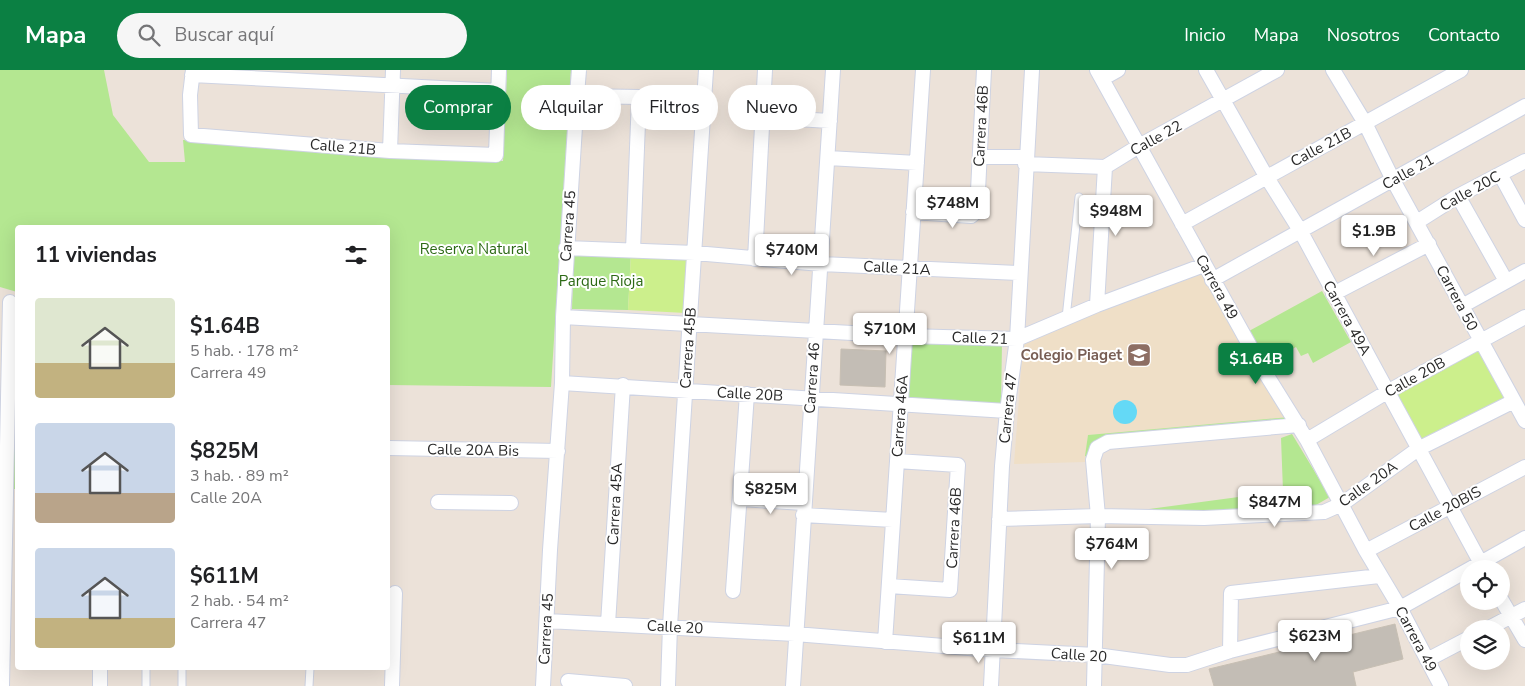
<!DOCTYPE html>
<html lang="es">
<head>
<meta charset="utf-8">
<style>
  :root { --surface:#fff; --page:#f6f6f6; --text:#202124; --muted:#757577; --accent:#0b8043 }
  body { margin:0; font-family:"Nunito Sans",sans-serif; background:var(--page); color:var(--text); height:100vh; display:flex; flex-direction:column; font-size:19px; white-space:nowrap }
  * { box-sizing:border-box; margin:0 }
  p { font-size:16px; color:var(--muted) }
  .icon { flex:none; width:28px; height:28px; fill:none; stroke:currentColor; stroke-width:2; stroke-linecap:round; stroke-linejoin:round }
  .map { position:relative; flex:1; overflow:hidden }
  .panel { position:absolute; left:15px; top:155px; width:375px; height:445px; display:flex; flex-direction:column; background:var(--surface); border-radius:5px; box-shadow:0 5px 20px #0002 }
  .panel>* { flex:none }
  .banner { position:absolute; left:405px; top:15px; width:475px; height:45px; display:flex; gap:10px }
  .buttons { position:absolute; left:1460px; top:490px; display:grid; gap:10px }
  .buttons a { display:grid; place-items:center; width:50px; height:50px; border-radius:50%; background:var(--surface); box-shadow:0 5px 20px #0002; font-size:25px }
  .price { position:absolute; translate:-50% -42px; padding:0 11px; border-radius:5px; background:#fff; color:#222; font-size:16px; line-height:32px; filter:drop-shadow(0 1px 2px #0008) }
  .price::after { content:''; position:absolute; left:50%; top:30px; width:15px; height:11px; margin-left:-8px; background:inherit; clip-path:polygon(0 0,100% 0,50% 100%) }
  .price.on { background:var(--accent); color:#fff }
  ul { padding:0; list-style:none }
  li { display:flex; align-items:center; gap:15px; height:125px; padding:0 20px }
  li span { display:grid; place-items:center; flex:none; width:140px; height:100px; border-radius:5px; color:#555 }
  li>.icon { margin-inline-start:auto }
  span .icon { width:60px; height:60px; fill:#fffc; stroke-width:1 }
  li b { font-size:21px }
  h2 { display:flex; justify-content:space-between; align-items:center; height:60px; padding:0 20px; font-size:21px }
  .tag { padding:0 18px; border-radius:22px; background:var(--surface); box-shadow:0 5px 20px #0002; font-size:18px; line-height:45px }
  .tag.on { background:var(--accent); color:#fff }
  header { display:flex; align-items:center; gap:30px; box-sizing:border-box; height:70px; padding:0 25px; background:var(--accent); color:#fff }
  header strong { font-size:24px }
  nav { display:flex; gap:28px; margin-inline-start:auto; font-size:18px }
  .search { width:350px; height:45px; background:var(--page); display:flex; align-items:center; gap:12px; box-sizing:border-box; padding:0 18px; border-radius:28px; color:var(--muted); font-size:19px }
  .map>svg:first-child { display:block }
  .education { fill:#efdfc7 }
  .green { fill:#b4e791 }
  .pitch { fill:#ccef8c }
  .water { fill:#64d9f6 }
  .building { fill:#c3bdb5; stroke:#c7bfb3 }
  .lines { fill:none; stroke-linecap:round; stroke-linejoin:round }
  .service-casing { stroke:#ced3e3; stroke-width:9 }
  .minor-casing { stroke:#ced3e3; stroke-width:16 }
  .service { stroke:#fff; stroke-width:7 }
  .minor { stroke:#fff; stroke-width:14 }
  .minor-bridge-casing { stroke:#ced3e3; stroke-width:16; stroke-linecap:butt }
  .minor-bridge { stroke:#fff; stroke-width:14 }
  .labels { text-anchor:middle; dominant-baseline:central; stroke-width:4; stroke-linejoin:round; paint-order:stroke }
  .street-label { font-size:15px; fill:#282828; stroke:#fff }
  .park-label { font-size:15px; fill:#2c6915; stroke:#fff }
  .education-label { font-size:15px; font-weight:bold; fill:#785e54; stroke:#fff; text-anchor:end }
</style>
</head>
<body>
<header>
<strong>Mapa</strong>
<div class="search"><svg class="icon" aria-label="search" viewBox="0 0 24 24"><circle cx="10" cy="10" r="6"/><path d="M15 15l6 6"/></svg>Buscar aquí</div>
<nav><a>Inicio</a><a>Mapa</a><a>Nosotros</a><a>Contacto</a></nav>
</header>
<div class="map">
<svg width="1525" height="616" viewBox="0 0 1525 616">
  <rect width="100%" height="100%" fill="#ece2d9"/>
  <path class="education" d="M1204,195L1290,347L1088,365L1085,392L1014,394L1023,275Z"/>
  <path class="green" d="M0,0H104L113,45L149,92H185L183,70L503,91L507,0H571L551,317L388,315V158H18L17,222L0,217Z
    M574,182L631,183L628,240L572,239Z
    M1322,221L1351,272L1313,293L1308,283L1301,286L1296,277L1267,292L1249,261Z
    M14,272L18,275V419H12Z
    M910,272L1002,273L1001,335L907,333Z
    M1290,347L1293,352L1098,370L1092,389L1085,386L1088,365Z
    M1292,364L1330,427L1316,435L1286,439L1112,444L1283,421L1281,368Z"/>
  <path class="pitch" d="M631,183L689,185L686,243L628,240Z
    M1477,277L1508,331L1421,374L1394,322Z"/>
  <path class="water" d="M1113 342a12 12 0 1 1 24 0a12 12 0 1 1-24 0Z"/>
  <path class="building" d="M841,279L886,281L885,317L840,315Z
    M1395,554L1403,589L1353,602L1356,616H1214L1209,599Z"/>
  <g class="lines">
    <defs>
      <path id="service" d="M1066,248L1079,127
        M146,616V598
        M182,616V598
        M309,616L310,598"/>
      <path id="minor" d="M193,0L190,25L191,65L390,81L496,85L499,0
        M1097,0L1261,296L1307,370L1366,481L1400,538L1441,616
        M1206,0L1266,106L1301,162L1484,499
        M1333,0L1365,53L1393,110L1525,351
        M192,5L498,21
        M1102,9L1118,0
        M577,26L703,28
        M761,47L830,51
        M390,81L393,0
        M980,87H1025
        M828,88L917,93
        M1025,94L1105,97L1139,76L1277,0
        M1500,104L1525,150
        M1458,126L1506,211
        M913,142L971,146L977,141L984,0
        M1417,152L1458,126L1525,91
        M1182,154L1461,0
        M566,178L695,183L821,194L1019,203
        M633,180L639,27
        M755,189L765,0
        M1212,210L1525,36
        M1333,224L1429,174
        M1097,235L1105,97
        M1462,236L1525,201
        M563,247L906,266L1017,269L1097,235L1204,195
        M562,313L563,247L577,25
        M1307,370L1387,322L1525,247
        M388,378L558,381
        M740,429L804,433
        M438,432L511,433
        M803,445L893,450
        M999,449L1098,446L1204,448L1324,442L1342,434L1418,379L1514,331
        M1366,481L1525,397
        M889,516L950,520L958,395L897,391
        M733,521L747,324
        M1501,529L1525,570
        M547,551L795,564L993,580L1096,585L1170,595H1187L1230,581L1400,538L1525,468
        M608,554L623,315
        M1487,559L1525,539
        M885,572L923,0
        M1230,581L1231,523L1379,506
        M1427,590L1469,568
        M568,611L625,616
        M2,616L10,232
        M100,616V598
        M392,616L395,523
        M543,616L550,480L562,313L1007,341
        M668,616L670,556L706,0
        M793,616L833,0
        M991,616L1002,396L1007,341L1017,269L1032,0
        M1094,616L1098,446L1093,390L1097,378L1108,372L1299,355"/>
    </defs>
    <use href="#service" class="service-casing"/>
    <use href="#minor" class="minor-casing"/>
    <use href="#service" class="service"/>
    <use href="#minor" class="minor"/>
    <defs>
      <path id="minor-bridge" d="M577,25L579,0"/>
    </defs>
    <use href="#minor-bridge" class="minor-bridge-casing"/>
    <use href="#minor-bridge" class="minor-bridge"/>
  </g>
  <defs>
    <symbol id="school-square" viewBox="-11 -11 22 22"><rect x="-9" y="-9" width="18" height="18" rx="4" fill="#8d6e63" stroke="#fff"/><path d="M0-5L7-2L0 1L-7-2ZM-4 1L0 2.5L4 1V4Q0 6-4 4Z" fill="#fff"/></symbol>
  </defs>
  <g fill-rule="evenodd">
    <use href="#school-square" x="1125" y="271" width="28" height="28"/>
  </g>
  <g class="labels">
    <g class="street-label">
      <text transform="translate(981 56) rotate(-87)">Carrera 46B</text>
      <text transform="translate(1156 68) rotate(-29)">Calle 22</text>
      <text transform="translate(343 77) rotate(5)">Calle 21B</text>
      <text transform="translate(1321 77) rotate(-28)">Calle 21B</text>
      <text transform="translate(1408 102) rotate(-29)">Calle 21</text>
      <text transform="translate(1470 121) rotate(-29)">Calle 20C</text>
      <text transform="translate(568 156) rotate(-86)">Carrera 45</text>
      <text transform="translate(897 198) rotate(3)">Calle 21A</text>
      <text transform="translate(1217 217) rotate(61)">Carrera 49</text>
      <text transform="translate(1457 228) rotate(62)">Carrera 50</text>
      <text transform="translate(1347 248) rotate(61)">Carrera 49A</text>
      <text transform="translate(980 268) rotate(2)">Calle 21</text>
      <text transform="translate(688 278) rotate(-86)">Carrera 45B</text>
      <text transform="translate(1415 307) rotate(-29)">Calle 20B</text>
      <text transform="translate(812 308) rotate(-86)">Carrera 46</text>
      <text transform="translate(750 324) rotate(3)">Calle 20B</text>
      <text transform="translate(1008 338) rotate(-84)">Carrera 47</text>
      <text transform="translate(900 346) rotate(-86)">Carrera 46A</text>
      <text transform="translate(473 380) rotate(1)">Calle 20A Bis</text>
      <text transform="translate(1368 414) rotate(-35)">Calle 20A</text>
      <text transform="translate(615 434) rotate(-87)">Carrera 45A</text>
      <text transform="translate(1445 439) rotate(-28)">Calle 20BIS</text>
      <text transform="translate(954 458) rotate(-87)">Carrera 46B</text>
      <text transform="translate(675 557) rotate(3)">Calle 20</text>
      <text transform="translate(546 559) rotate(-87)">Carrera 45</text>
      <text transform="translate(1416 569) rotate(62)">Carrera 49</text>
      <text transform="translate(1079 585) rotate(4)">Calle 20</text>
    </g>
    <g class="park-label">
      <text x="474" y="179">Reserva Natural</text>
      <text x="601" y="211">Parque Rioja</text>
    </g>
    <g class="education-label">
      <text x="1122" y="285">Colegio Piaget</text>
    </g>
  </g>
</svg>
<div class="buttons">
<a><svg class="icon" aria-label="locate" viewBox="0 0 24 24"><circle cx="12" cy="12" r="6"/><path d="M12 2v4M12 18v4M2 12h4M18 12h4"/></svg></a>
<a><svg class="icon" aria-label="layers" viewBox="0 0 24 24"><path d="M12 4l9 5-9 5-9-5zM3 14l9 5 9-5"/></svg></a>
</div>
<b class="price" style="left:953px;top:159px">$748M</b>
<b class="price" style="left:1116px;top:167px">$948M</b>
<b class="price" style="left:1374px;top:187px">$1.9B</b>
<b class="price" style="left:792px;top:206px">$740M</b>
<b class="price" style="left:890px;top:285px">$710M</b>
<b class="price on" style="left:1256px;top:315px">$1.64B</b>
<b class="price" style="left:771px;top:445px">$825M</b>
<b class="price" style="left:1275px;top:458px">$847M</b>
<b class="price" style="left:1112px;top:500px">$764M</b>
<b class="price" style="left:1315px;top:592px">$623M</b>
<b class="price" style="left:979px;top:594px">$611M</b>
<div class="banner">
<a class="tag on">Comprar</a>
<a class="tag">Alquilar</a>
<a class="tag">Filtros</a>
<a class="tag">Nuevo</a>
</div>
<section class="panel">
<h2>11 viviendas<svg class="icon" aria-label="filters" viewBox="0 0 24 24"><path d="M4 7h16M4 17h16"/><circle cx="9" cy="7" r="2"/><circle cx="15" cy="17" r="2"/></svg></h2>
<ul>
<li><span style="background:linear-gradient(#dfe7d0 65%,#c2b280 0)"><svg class="icon" aria-label="home" viewBox="0 0 24 24"><path d="M3 11l9-7 9 7M6 9v11h12V9"/></svg></span><div><b>$1.64B</b><p>5 hab. · 178 m²</p><p>Carrera 49</p></div></li>
<li><span style="background:linear-gradient(#c9d6e8 70%,#b9a48a 0)"><svg class="icon" aria-label="home" viewBox="0 0 24 24"><path d="M3 11l9-7 9 7M6 9v11h12V9"/></svg></span><div><b>$825M</b><p>3 hab. · 89 m²</p><p>Calle 20A</p></div></li>
<li><span style="background:linear-gradient(#c9d6e8 70%,#c2b280 0)"><svg class="icon" aria-label="home" viewBox="0 0 24 24"><path d="M3 11l9-7 9 7M6 9v11h12V9"/></svg></span><div><b>$611M</b><p>2 hab. · 54 m²</p><p>Carrera 47</p></div></li>
</ul>
</section>
</div>
</body>
</html>
